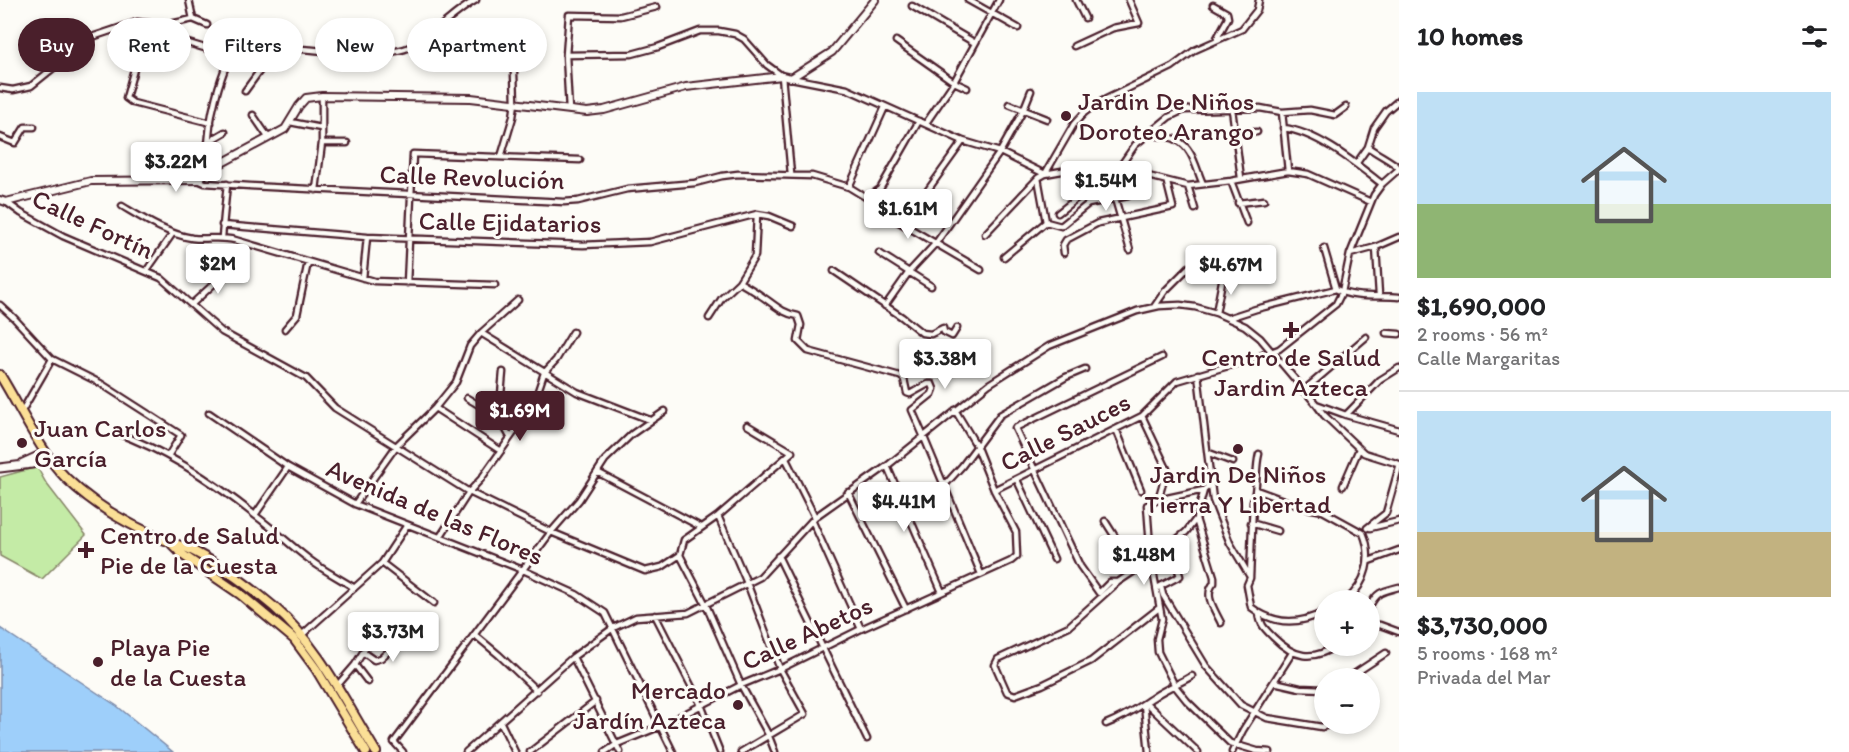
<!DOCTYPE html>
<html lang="en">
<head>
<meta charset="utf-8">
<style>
  :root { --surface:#fff; --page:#f2f2f2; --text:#202124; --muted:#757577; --line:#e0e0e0; --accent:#4a1f2b }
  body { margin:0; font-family:Itim,sans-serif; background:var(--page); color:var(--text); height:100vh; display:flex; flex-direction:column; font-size:22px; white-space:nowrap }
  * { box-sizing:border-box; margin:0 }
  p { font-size:20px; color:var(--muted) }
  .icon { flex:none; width:33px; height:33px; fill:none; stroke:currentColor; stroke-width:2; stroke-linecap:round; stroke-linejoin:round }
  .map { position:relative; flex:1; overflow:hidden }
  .side { display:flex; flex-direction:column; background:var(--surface); width:450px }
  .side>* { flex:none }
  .hud { position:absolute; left:18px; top:18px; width:570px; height:54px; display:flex; gap:12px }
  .buttons { position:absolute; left:1314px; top:590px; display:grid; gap:12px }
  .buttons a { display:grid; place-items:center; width:66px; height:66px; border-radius:50%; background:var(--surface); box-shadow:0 3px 9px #0003; font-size:30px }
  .price { position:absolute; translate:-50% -51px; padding:0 14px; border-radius:6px; background:#fff; color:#222; font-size:20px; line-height:39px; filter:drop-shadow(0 2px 3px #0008) }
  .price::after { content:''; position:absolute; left:50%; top:36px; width:18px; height:14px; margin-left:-9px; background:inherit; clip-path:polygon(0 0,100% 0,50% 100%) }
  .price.on { background:var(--accent); color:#fff }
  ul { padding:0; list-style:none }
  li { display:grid; align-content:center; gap:12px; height:318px; padding:0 18px }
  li+li { border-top:2px solid var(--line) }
  li span { display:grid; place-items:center; height:186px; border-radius:0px; color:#555 }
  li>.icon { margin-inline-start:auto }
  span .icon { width:108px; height:108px; fill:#fffc; stroke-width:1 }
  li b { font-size:26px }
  h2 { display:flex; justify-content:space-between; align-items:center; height:72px; padding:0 18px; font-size:26px }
  .chip { padding:0 21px; border-radius:27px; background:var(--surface); box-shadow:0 3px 9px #0003; font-size:21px; line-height:54px }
  .chip.on { background:var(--accent); color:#fff }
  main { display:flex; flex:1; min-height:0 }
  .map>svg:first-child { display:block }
  .green { fill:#c4eba6; stroke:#878568; stroke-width:1.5 }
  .water { fill:#9ecffa; stroke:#7c89a7; stroke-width:1.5 }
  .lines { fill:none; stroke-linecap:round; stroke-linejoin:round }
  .minor-casing { stroke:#4a1f2b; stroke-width:9 }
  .tertiary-casing { stroke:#4a1f2b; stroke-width:10 }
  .secondary-casing { stroke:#4a1f2b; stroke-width:11 }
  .primary-casing { stroke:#4a1f2b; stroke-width:12 }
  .minor { stroke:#fdfcf7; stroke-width:4.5 }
  .tertiary { stroke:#fdfcf7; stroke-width:6 }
  .secondary { stroke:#fdfcf7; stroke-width:7 }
  .primary { stroke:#fbdf96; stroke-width:8 }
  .poi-dot { fill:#4a1f2b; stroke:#fdfcf7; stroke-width:2 }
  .labels { text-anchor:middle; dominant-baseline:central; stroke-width:6; stroke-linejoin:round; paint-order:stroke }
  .poi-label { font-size:26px; fill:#4a1f2b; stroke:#fdfcf7; text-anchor:start }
  .street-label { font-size:26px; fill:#4a1f2b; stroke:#fdfcf7 }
</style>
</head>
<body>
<main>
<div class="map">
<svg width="1399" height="752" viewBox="0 0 1399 752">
  <rect width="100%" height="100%" fill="#fdfcf7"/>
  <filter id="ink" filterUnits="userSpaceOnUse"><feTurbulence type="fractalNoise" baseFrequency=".0167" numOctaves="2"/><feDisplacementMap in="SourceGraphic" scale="12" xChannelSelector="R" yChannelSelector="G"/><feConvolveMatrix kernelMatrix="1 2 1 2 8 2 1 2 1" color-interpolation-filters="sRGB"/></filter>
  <g filter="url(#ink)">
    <path class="green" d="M37,467L46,483L86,535L42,579L0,556V477Z"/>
    <path class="water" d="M0,628L117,706L173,752H0Z"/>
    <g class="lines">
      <defs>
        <path id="minor" d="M189,0L193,19
          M968,0L1018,28
          M1076,0L1085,18
          M1213,5L1227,13L1228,18L1217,38
          M912,6L975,43
          M207,25L193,19L166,25L137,22L125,26L138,45L139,51L126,98L133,103L211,123
          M896,41L954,82L967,88
          M1074,46L1113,28L1139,23L1129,0
          M566,55L632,54L658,47L700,31H719L735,34L744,39L767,65L782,76L791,174
          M791,78L847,89L963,141L1000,152L1045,174L1073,169L1128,171L1188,186L1231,181L1288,171L1308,174L1371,202
          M0,88L13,90L31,86L92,37L125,26L158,34L231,56
          M245,91L282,40
          M1009,104L1047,119
          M1232,109L1241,178
          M569,110L566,55L569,15L621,16L657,7
          M1282,112L1288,171
          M253,115L268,137
          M290,122L321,128
          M926,123L954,82L999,0
          M1283,128C1318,132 1356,164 1382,184
          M1236,133L1257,132
          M1149,135C1157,136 1170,136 1177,140C1193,148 1196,169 1203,184
          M0,137L15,143L25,127H34
          M208,142L225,132
          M322,143H347
          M1368,147C1377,154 1394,162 1399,168
          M501,157L513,117L515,103L513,45
          M1356,164L1368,147L1374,128L1386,111L1399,100
          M209,170C204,127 220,66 245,30C273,31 279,44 302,49C329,51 388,59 412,46C435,34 453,13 476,0
          M1107,171L1130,250
          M1117,171L1135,145L1169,117L1184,110L1260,108L1282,112L1310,110L1335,115L1346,107
          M198,180L205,183L250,186L564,202L578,201L627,189L695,183L722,176L738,174L812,176L849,187L867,198L889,216L981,270
          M1231,181L1247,223
          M1188,186L1195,209
          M849,187L885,107
          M316,190L322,143V96
          M1128,196L1088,204L1061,226L1046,222L1038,178L1045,174L1074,124L1084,113L1096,104L1172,67L1195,50L1242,29L1257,10L1259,0
          M867,198L880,189L919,121
          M920,201L963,141
          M6,202L21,213L63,236L161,278L222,332L306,378L335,408L469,492L551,532L645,571L662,567L680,555
          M1238,203L1264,200
          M122,206C144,219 167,234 192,238C207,240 218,236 235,240L374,281L495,285
          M1058,213L1106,175
          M222,225L367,237L583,245L650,242L757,214L769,216L793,226
          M985,234L1038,178
          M222,237L227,184
          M1376,247L1379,295
          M1324,248L1336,289
          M879,253L931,286
          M1064,253L1063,245L1066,240L1098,223L1173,207L1167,183
          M1350,254L1376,247L1399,237
          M1004,257L1046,222
          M147,270L173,233
          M834,271L902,317L922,333L931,334L943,328L944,332L952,336L957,328
          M363,278L367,237
          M739,282C746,286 753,290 760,295C774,304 781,313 798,316L801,325L798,341L808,351L900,376L904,379L907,393L910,394L928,384H932L934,389L932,394L912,410L923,435L981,574
          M407,283L413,154L580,160
          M192,304L230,269
          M0,305L14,318L52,359L100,383L181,435L168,456
          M885,306L909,272L936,243L1000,152L1023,111L1031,91
          M1154,307L1165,291L1189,267L1223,276L1216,313
          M709,318L722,298L739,282L755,256L757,214
          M1228,318L1256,309L1336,289C1353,299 1380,295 1399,297
          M285,329L297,315L308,262
          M481,333L577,392L650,420
          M1386,333L1399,334
          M503,372L499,417L510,437
          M1198,374L1213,500L1230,543L1249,575
          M1303,391L1366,337
          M467,398L499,417
          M1316,404L1324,415L1364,453L1399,464
          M435,408L501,451
          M22,411L52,359
          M209,413L288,467L355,504L523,570L576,594L605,613L673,752
          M1346,415L1380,380L1399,368
          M1142,416L1167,469L1158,500
          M747,425L792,452L718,516L684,540L680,555L706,605L741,685L768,734L775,752
          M1116,429L1141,490
          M117,433C167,451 215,483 256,516C275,530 291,546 310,560C323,570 339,578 353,587
          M1209,453L1233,462
          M1259,454C1255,470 1258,486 1253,501L1250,578L1247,585L1251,607C1274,625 1299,625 1324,612
          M786,459L815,517
          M887,466L942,592
          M597,472L701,527
          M1017,480L1054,559
          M944,486L962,466L1000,415L1066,377L1085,369
          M1343,486L1359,449
          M994,490L1142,416L1177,381L1252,359L1279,349L1336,304L1342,292L1350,254L1374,195L1382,184L1399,169
          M1204,490L1158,500L1147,505L1151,560L1162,619L1157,639L1158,652L1175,686L1187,701L1230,743L1257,751L1270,752
          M1256,490L1302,507L1323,511L1363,533C1373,556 1367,584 1346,600
          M848,492L906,609
          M355,504L397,445L435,408L456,382L470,346L481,333L518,300
          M255,515L288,467
          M718,516L747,583L780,669L805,714L741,752
          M1196,519L1214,577V583C1203,595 1215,610 1221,623
          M812,520L861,629
          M1105,521L1136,570
          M1251,523L1278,531
          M1367,528L1386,513L1399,467
          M1370,528L1399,521
          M440,537L469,492L481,479L525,417L536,397L544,373L556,360L573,332
          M778,556L867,739
          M1369,561L1399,550
          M382,563L434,603
          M1118,582H1110L1099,593L1080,566L1015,428L1162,357
          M1159,587L1180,576L1170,545
          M1161,587L1163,595L1206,666L1241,705L1267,718L1322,727L1336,723
          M1370,606C1377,591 1384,591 1399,587
          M1159,608L1091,661L1042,685L1015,695L1007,692L995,665L998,659L1069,626L1118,582L1151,560L1186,532L1196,519L1204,490L1211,484
          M1259,613C1260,625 1265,629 1273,637C1294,658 1312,662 1337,645
          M655,615L701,705L720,752
          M1370,624L1380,625L1399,632
          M303,634L382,563L407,525
          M475,635L499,655L537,691
          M364,653L374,660L381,658L399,642
          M573,657L620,752
          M355,665L368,682
          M1348,678L1386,653
          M1274,682L1300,688L1324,689
          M336,687L355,665L373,636
          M1146,703L1198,752
          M1144,704L1149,752
          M501,723L515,752
          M1106,724C1125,717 1138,707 1155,696C1167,688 1180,683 1192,676
          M403,752L394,742L551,532L579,500L605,460L632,434L665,411
          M466,752L573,657L613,628L636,617L688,613L760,577L815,517L887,466L989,384L1049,346L1137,311L1159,306L1180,305L1195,307L1216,313L1245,326L1260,338L1316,404L1346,415L1399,430
          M530,752L596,701
          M605,752L617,744L661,726L741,685L780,669L861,629L1011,561L1017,556L1016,532L994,490L976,445L955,410
          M1232,752L1243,730L1292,653"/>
        <path id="tertiary" d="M0,200L6,202L91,181L198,180L209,170L285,129L299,106L306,98L322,96L471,98L587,112L604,110L686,87L782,76L791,78L832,52L875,0"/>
        <path id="secondary" d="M23,463L45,453
          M0,468L32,464L49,458"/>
        <path id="primary" d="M0,375C20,407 40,452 66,478C96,507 132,527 170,542C176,545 182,546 187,548C218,563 248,585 274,607C319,646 345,702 376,752
          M172,544L183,555L240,594L294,639L316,669L366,752"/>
      </defs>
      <use href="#minor" class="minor-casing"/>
      <use href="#tertiary" class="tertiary-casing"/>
      <use href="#secondary" class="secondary-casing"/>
      <use href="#primary" class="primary-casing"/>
      <use href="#minor" class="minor"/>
      <use href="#tertiary" class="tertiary"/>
      <use href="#secondary" class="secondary"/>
      <use href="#primary" class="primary"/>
    </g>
  </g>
  <g class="poi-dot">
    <circle cx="1066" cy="116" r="6"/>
    <path d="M1288 321h6v6h6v6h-6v6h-6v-6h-6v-6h6z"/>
    <circle cx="22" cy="443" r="6"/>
    <circle cx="1238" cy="449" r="6"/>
    <path d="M83 541h6v6h6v6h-6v6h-6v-6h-6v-6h6z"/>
    <circle cx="98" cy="662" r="6"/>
    <circle cx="738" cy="705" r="6"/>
  </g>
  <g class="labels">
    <g class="poi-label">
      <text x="1078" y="101">Jardin De Niños<tspan x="1078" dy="30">Doroteo Arango</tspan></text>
      <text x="1291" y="357" text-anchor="middle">Centro de Salud<tspan x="1291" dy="30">Jardin Azteca</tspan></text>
      <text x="34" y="428">Juan Carlos<tspan x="34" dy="30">García</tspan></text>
      <text x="1238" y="474" text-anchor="middle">Jardin De Niños<tspan x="1238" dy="30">Tierra Y Libertad</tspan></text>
      <text x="100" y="535">Centro de Salud<tspan x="100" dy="30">Pie de la Cuesta</tspan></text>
      <text x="110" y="647">Playa Pie<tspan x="110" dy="30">de la Cuesta</tspan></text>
      <text x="726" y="690" text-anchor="end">Mercado<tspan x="726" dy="30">Jardín Azteca</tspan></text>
    </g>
    <g class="street-label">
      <text transform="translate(472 177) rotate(2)">Calle Revolución</text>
      <text transform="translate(510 222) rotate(1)">Calle Ejidatarios</text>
      <text transform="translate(93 224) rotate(25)">Calle Fortín</text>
      <text transform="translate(1065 432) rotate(-27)">Calle Sauces</text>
      <text transform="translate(435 512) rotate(23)">Avenida de las Flores</text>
      <text transform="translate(807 633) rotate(-25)">Calle Abetos</text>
    </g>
  </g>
</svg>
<div class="buttons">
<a>+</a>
<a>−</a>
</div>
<b class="price" style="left:176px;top:193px">$3.22M</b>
<b class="price" style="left:1106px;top:212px">$1.54M</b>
<b class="price" style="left:908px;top:240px">$1.61M</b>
<b class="price" style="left:218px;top:295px">$2M</b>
<b class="price" style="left:1231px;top:296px">$4.67M</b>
<b class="price" style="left:945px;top:390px">$3.38M</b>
<b class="price on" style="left:520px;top:442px">$1.69M</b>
<b class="price" style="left:904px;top:533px">$4.41M</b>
<b class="price" style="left:1144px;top:586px">$1.48M</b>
<b class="price" style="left:393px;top:663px">$3.73M</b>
<div class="hud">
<a class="chip on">Buy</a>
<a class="chip">Rent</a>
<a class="chip">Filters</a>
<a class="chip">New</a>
<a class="chip">Apartment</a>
</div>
</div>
<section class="side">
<h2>10 homes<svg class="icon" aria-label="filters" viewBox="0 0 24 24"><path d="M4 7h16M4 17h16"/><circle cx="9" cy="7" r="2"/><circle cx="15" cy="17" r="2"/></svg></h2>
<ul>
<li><span style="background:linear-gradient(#bfe0f5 60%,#8fb573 0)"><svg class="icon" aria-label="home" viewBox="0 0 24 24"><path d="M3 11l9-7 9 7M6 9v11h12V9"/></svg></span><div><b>$1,690,000</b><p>2 rooms · 56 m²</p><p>Calle Margaritas</p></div></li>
<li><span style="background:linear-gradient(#bfe0f5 65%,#c2b280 0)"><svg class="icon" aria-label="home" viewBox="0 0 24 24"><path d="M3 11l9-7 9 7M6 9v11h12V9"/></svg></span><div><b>$3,730,000</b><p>5 rooms · 168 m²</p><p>Privada del Mar</p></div></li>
</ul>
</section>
</main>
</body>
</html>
